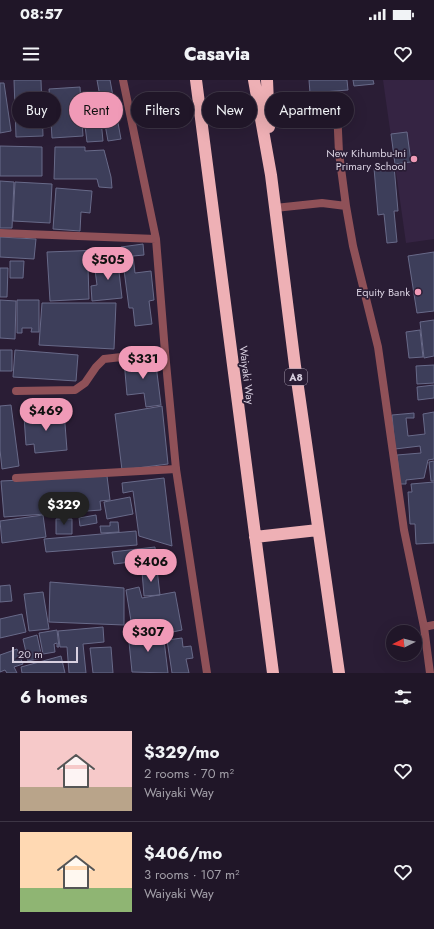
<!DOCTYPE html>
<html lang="en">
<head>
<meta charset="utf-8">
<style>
  :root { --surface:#201628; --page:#281f30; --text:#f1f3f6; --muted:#a29fa8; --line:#3d3545; --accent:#f09ab7 }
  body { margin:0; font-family:Jost,sans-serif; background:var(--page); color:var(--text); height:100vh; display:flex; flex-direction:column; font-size:15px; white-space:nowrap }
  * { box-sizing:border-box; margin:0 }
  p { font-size:13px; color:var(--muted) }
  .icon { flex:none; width:22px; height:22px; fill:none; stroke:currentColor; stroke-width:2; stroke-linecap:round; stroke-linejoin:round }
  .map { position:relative; height:593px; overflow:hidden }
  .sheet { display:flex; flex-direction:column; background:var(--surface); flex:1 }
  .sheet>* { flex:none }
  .banner { position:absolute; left:12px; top:12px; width:410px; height:36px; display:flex; gap:8px }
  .needle { width:26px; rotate:264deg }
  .controls { position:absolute; left:386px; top:545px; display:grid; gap:8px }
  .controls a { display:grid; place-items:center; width:36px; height:36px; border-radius:50%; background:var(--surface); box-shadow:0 4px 16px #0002,0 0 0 1px var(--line); font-size:20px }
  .scale { position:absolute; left:12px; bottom:10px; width:66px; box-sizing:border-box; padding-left:4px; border:2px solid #d8d0e0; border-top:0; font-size:11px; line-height:14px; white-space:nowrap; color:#d8d0e0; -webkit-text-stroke:3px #2a1d35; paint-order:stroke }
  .price { position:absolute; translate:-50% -34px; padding:0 9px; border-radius:14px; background:var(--accent); color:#111; font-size:13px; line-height:26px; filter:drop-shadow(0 1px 2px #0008) }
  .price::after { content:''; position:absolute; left:50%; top:24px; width:12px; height:9px; margin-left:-6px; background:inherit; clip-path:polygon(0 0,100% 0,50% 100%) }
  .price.active { background:#222; color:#fff }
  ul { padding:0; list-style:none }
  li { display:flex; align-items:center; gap:12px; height:100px; padding:0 20px }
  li+li { border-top:1px solid var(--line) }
  li span { display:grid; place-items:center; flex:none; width:112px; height:80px; border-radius:0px; color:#555 }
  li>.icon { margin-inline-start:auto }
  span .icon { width:48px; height:48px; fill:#fffc; stroke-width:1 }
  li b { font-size:17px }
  h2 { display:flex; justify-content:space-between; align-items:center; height:48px; padding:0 20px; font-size:17px }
  .pill { padding:0 14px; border-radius:18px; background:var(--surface); box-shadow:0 4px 16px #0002,0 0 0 1px var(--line); font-size:14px; line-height:36px }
  .pill.active { background:var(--accent); color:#111 }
  .status { display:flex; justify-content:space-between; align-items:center; height:28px; padding:0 20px; background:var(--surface); direction:ltr }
  .status svg { height:11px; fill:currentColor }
  header { display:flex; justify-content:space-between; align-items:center; height:52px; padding:0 20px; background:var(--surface); font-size:18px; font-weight:800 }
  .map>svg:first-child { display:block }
  .built { fill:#352443 }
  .building { fill:#3d3e5a; stroke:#686a89 }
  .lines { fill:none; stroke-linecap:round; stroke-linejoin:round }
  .lane { stroke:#8f5158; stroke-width:8 }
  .street { stroke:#8f5158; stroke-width:8 }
  .highway { stroke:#eeb0b5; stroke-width:12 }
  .poi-dot { fill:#f09ab7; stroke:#2a1d35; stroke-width:1.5 }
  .labels { text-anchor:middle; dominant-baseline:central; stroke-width:3.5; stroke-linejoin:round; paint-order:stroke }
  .shield { fill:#2a1d35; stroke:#a49aad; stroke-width:1 }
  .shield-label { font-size:10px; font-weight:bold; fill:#d8d0e0 }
  .poi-label { font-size:11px; fill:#d8d0e0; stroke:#2a1d35; text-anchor:end }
  .street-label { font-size:11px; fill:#d8d0e0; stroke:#2a1d35 }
</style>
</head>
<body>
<div class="status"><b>08:57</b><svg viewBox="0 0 49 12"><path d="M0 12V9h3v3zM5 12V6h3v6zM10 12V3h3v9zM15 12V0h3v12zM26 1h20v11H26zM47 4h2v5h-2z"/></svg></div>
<header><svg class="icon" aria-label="menu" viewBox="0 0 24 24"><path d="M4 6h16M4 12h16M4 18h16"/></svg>Casavia<svg class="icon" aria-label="heart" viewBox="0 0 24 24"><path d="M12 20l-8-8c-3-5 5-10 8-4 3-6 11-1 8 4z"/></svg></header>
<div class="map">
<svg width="434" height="593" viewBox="0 0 434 593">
  <rect width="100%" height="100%" fill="#2a1d35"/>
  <path class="built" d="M383,0H434V159L406,163Z"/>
  <path class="building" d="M14,0H41L43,56L16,57Z
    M97,0H110L121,59L108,61Z
    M309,0H347L348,10L310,13Z
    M353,0H373L374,4L354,6Z
    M0,3H4L11,51L0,53Z
    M80,7L83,56L52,58L49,9Z
    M99,19L103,61L87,62L82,21Z
    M407,52L411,82L395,84L391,54Z
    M0,66L42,67V96H0Z
    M55,67H85V71L104,70L111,97L112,108L99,107L97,99H54Z
    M394,86L398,131H394L397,162L387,163L384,134L378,135L374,88Z
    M0,101L14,102L12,148H0Z
    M15,102L52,104L50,143L13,141Z
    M56,108L92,111L90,133L81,132L80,151L53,149Z
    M0,157L36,159L34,179L0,177Z
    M143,164L144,175L133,176L135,193L151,191L154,220L149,221L152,244L135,246L133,228H129L121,167Z
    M101,170L102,186L88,187L89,219L50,221L47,172Z
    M434,172V231L417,233L408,176Z
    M117,174L122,218L92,221L91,206L97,205L95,190L106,188L105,175Z
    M10,181H24L23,198H10Z
    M0,188H8L7,217H0Z
    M0,220L16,221L15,259L0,258Z
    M17,220H39V252H31L32,248H22V253H17Z
    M42,223H116L114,269L39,265Z
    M434,240V276L424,278L420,242Z
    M420,250L423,277L409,278L406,252Z
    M0,270H12V291H0Z
    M15,270L78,275L76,301L13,297Z
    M155,277L161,325L146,327L144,313L127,315L124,280Z
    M434,285V303L417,304L416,286Z
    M434,305V318L418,320L417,307Z
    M11,325L19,386L2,389L0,370V326Z
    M162,326L168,384L122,390L115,334Z
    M64,331L67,370L35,373L34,364L26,365L24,336Z
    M434,332V379L428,380L424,398L406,400V404H400L397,375L421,373L420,366L395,369L392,335L414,333V338H406L408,356L425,354L423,334Z
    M434,381V401H431L429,382Z
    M107,396L110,420L100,421L101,430L4,437L1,401Z
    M164,398L172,466L139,456L133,411L123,413L122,403Z
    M434,402V463L416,464L415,444H410L408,412H412L411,404Z
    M130,417L133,434L107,439L104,422Z
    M43,435L46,457L2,463L0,441Z
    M96,435L97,443L80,446L79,438Z
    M56,439H72V454H56Z
    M110,442H118L119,452L101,453L100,446H110Z
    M136,451L137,465L46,472L44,459Z
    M155,467L156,479L114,484L112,472Z
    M157,489L160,515L144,516L142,491Z
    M50,502L124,508V545L49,542Z
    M10,505L12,521L0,522V506Z
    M139,507L142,518L175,512L182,550L168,553L167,548L140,552L139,546L132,547L126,510Z
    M43,512L49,549L29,551L24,514Z
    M22,534L26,552L0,558V539Z
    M103,547L104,562L83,564L86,593H69L67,567H60L58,551Z
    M57,550L59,567H57V563L54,564L55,572L43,574L39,553Z
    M140,551V555L163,552L168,593L132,592L128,552Z
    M37,555L42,578L28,581L23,559Z
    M182,558L183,567L191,566L193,578L186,579L189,593H172L167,560Z
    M111,567L113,593H93L90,568Z
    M17,569L23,584L14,587L17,593H7L5,590L0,592V575Z
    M61,576L65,593H22L21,587Z"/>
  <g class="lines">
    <path class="lane" d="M337,29L339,73L346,126
      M275,128L322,123L346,126L353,166L378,267L404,450L424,547L430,593
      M16,311L75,310L85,303L96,287L104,279L165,272
      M16,398L176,389
      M424,547L434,545"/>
    <path class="street" d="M123,0L156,159L165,272L176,389L207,593
      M0,153L156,159"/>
    <path class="highway" d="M196,0L273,593
      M254,0L271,95L295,286L339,593
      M267,0L269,47
      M255,457L318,450"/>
  </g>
  <g class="poi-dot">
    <circle cx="414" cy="79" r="4"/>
    <circle cx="418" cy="212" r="4"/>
  </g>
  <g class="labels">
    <rect class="shield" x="285" y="289" width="22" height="16" rx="3"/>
    <g class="shield-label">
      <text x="296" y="297">A8</text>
    </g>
    <g class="poi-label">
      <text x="406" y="73">New Kihumbu-Ini<tspan x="406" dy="13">Primary School</tspan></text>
      <text x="410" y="212">Equity Bank</text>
    </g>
    <g class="street-label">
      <text transform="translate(247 295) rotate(83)">Waiyaki Way</text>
    </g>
  </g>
</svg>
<div class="controls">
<a><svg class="needle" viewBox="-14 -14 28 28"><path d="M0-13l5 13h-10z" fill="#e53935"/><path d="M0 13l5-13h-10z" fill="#a29fa8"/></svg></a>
</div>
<div class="scale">20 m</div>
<b class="price" style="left:108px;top:201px">$505</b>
<b class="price" style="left:143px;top:300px">$331</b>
<b class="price" style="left:46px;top:352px">$469</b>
<b class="price active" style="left:64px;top:446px">$329</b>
<b class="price" style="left:151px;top:503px">$406</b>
<b class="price" style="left:148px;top:573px">$307</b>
<div class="banner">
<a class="pill">Buy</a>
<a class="pill active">Rent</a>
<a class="pill">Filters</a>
<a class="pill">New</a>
<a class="pill">Apartment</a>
</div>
</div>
<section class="sheet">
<h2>6 homes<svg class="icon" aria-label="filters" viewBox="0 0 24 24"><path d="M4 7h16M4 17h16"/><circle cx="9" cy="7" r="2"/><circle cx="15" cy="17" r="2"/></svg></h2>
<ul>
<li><span style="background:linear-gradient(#f6c9c9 70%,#b9a48a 0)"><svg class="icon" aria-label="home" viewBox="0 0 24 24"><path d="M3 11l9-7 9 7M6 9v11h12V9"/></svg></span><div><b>$329/mo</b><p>2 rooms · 70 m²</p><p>Waiyaki Way</p></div><svg class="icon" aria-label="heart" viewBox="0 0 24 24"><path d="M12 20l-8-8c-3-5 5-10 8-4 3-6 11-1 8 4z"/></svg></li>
<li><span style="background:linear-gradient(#ffd9b3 70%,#8fb573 0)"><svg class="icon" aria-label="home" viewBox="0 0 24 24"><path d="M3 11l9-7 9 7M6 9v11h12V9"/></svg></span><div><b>$406/mo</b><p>3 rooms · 107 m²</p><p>Waiyaki Way</p></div><svg class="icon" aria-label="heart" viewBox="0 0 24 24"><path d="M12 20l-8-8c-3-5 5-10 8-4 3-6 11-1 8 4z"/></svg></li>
</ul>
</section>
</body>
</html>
